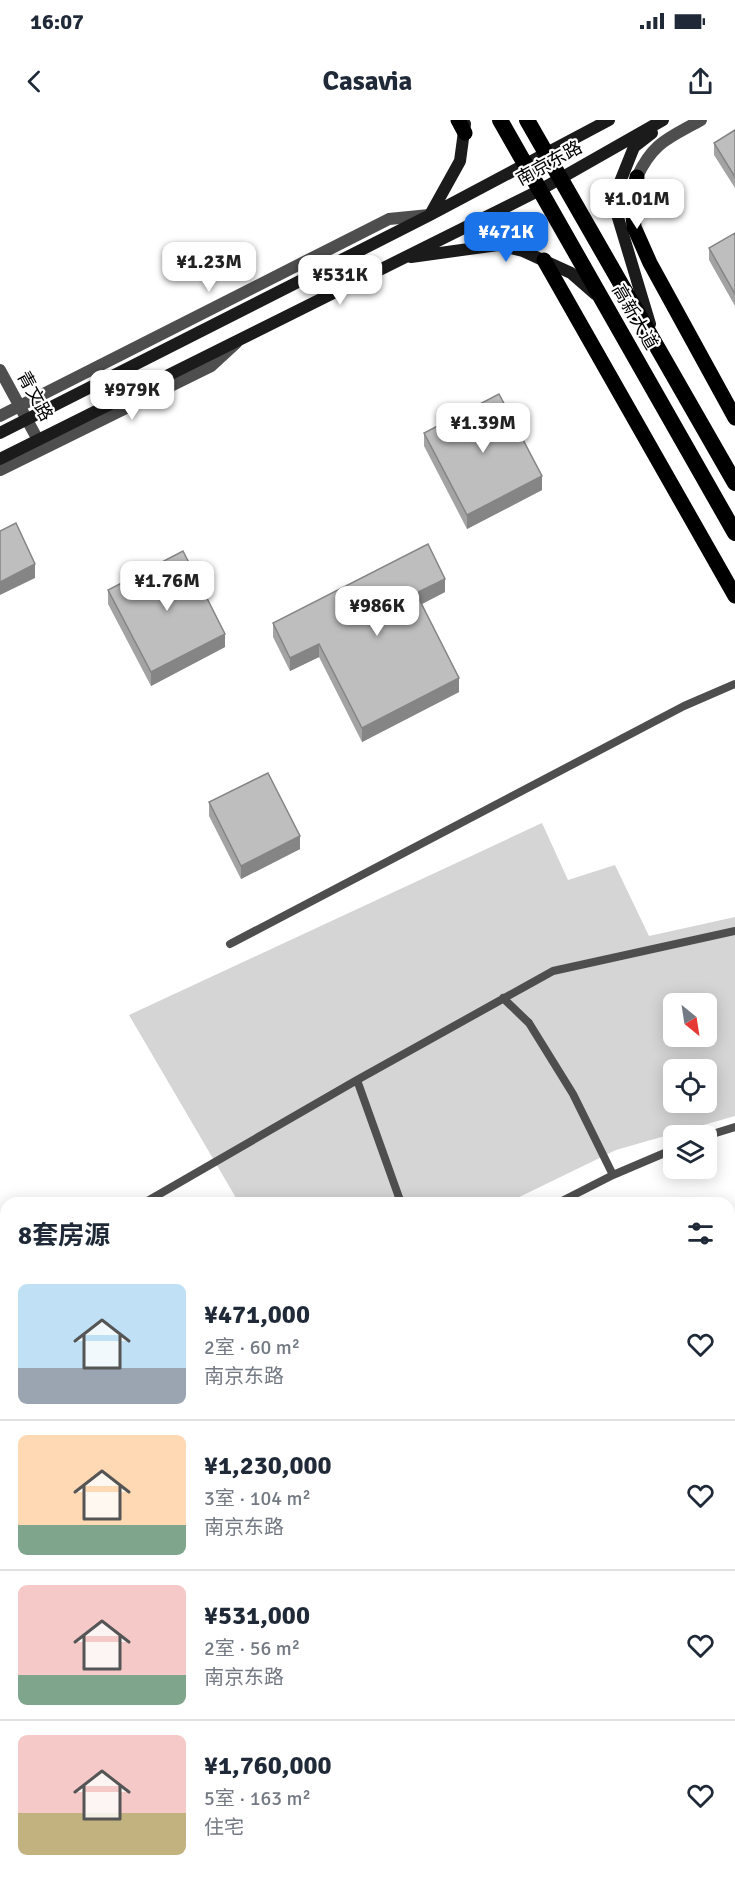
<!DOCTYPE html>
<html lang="zh">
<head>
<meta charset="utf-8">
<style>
  :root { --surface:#fff; --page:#f6f6f7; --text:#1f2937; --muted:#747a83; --line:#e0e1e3; --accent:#1a73e8 }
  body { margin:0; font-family:Signika,"Noto Sans SC",sans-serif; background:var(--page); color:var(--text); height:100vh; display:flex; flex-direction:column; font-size:22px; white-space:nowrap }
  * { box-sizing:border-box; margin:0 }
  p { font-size:20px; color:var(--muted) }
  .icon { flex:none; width:33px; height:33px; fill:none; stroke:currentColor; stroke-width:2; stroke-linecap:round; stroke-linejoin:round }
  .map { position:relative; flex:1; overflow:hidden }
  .side { position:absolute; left:0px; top:1077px; width:735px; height:684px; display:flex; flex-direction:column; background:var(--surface); border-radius:18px 18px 0 0; box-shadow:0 3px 15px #0003 }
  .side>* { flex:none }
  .needle { width:39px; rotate:150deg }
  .buttons { position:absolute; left:663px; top:873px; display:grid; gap:12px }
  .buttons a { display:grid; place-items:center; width:54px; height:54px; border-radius:9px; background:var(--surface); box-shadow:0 3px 15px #0003; font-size:30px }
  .price { position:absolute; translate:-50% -51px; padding:0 14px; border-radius:12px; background:#fff; color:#222; font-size:20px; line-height:39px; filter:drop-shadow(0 2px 3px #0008) }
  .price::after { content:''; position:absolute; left:50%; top:36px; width:18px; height:14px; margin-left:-9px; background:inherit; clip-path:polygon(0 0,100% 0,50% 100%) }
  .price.active { background:var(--accent); color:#fff }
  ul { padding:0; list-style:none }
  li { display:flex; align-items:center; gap:18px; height:150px; padding:0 18px }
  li+li { border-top:2px solid var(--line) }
  li span { display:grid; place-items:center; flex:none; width:168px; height:120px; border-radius:9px; color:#555 }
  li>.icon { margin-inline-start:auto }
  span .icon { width:72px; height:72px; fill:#fffc; stroke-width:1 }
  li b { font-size:26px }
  h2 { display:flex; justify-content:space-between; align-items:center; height:72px; padding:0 18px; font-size:26px }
  .status { display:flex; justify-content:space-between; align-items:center; height:42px; padding:0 30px; background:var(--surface); direction:ltr }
  .status svg { height:16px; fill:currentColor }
  header { display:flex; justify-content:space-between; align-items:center; height:78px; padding:0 18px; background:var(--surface); font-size:27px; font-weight:800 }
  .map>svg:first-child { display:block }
  .green { fill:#d5d5d5; fill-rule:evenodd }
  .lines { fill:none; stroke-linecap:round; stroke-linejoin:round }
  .service { stroke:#4e4e4e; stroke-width:8 }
  .minor { stroke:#4e4e4e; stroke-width:12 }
  .tertiary { stroke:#4e4e4e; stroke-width:12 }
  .secondary { stroke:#1b1b1b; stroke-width:12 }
  .primary { stroke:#000; stroke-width:15 }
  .trunk { stroke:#000; stroke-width:16 }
  .wall { fill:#a3a3a3 }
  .shaded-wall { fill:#858585 }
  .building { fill:#bebebe; stroke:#858585; stroke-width:1.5 }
  .labels { text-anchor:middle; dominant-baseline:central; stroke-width:4.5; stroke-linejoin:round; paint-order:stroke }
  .street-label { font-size:18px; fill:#000; stroke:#fff }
</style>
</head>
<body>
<div class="status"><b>16:07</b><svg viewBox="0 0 49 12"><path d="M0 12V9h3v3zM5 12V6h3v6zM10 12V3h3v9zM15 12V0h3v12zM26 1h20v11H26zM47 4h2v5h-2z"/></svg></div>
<header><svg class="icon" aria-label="back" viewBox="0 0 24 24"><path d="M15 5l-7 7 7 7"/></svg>Casavia<svg class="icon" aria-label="share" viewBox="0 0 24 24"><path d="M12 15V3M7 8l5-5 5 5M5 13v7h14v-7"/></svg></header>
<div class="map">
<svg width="735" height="1761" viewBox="0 0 735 1761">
  <rect width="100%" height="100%" fill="#fff"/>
  <path class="green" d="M542,703L568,760L615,745L649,816L735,797V996L616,1030L507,1083H239L129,895ZM674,884H706V916H674ZM674,950H706V982H674Z
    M548,1755H672L677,1761H542Z"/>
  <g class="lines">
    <path class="service" d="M230,824L684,586L735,564
      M503,878L529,903L573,974L613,1055
      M357,960L401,1083
      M706,1016L735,1007
      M144,1083L357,960L553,851L735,811
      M558,1083L613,1055L674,1029
      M0,1166L6,1163
      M0,1278L6,1289
      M0,1413L6,1424
      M0,1555L6,1565
      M0,1628L6,1623
      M0,1742L6,1750
      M10,1755L15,1761
      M86,1755L91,1761
      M175,1761L181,1755"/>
    <path class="minor" d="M0,250L38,320
      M729,1520L735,1512
      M725,1755L730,1761
      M503,1761L510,1755"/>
    <path class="tertiary" d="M637,57C653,22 669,18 701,0
      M0,296L389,99L429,95
      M0,350L211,246L236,223"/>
    <path class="secondary" d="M430,95L460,41L465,4
      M411,137L498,125L523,131L571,153L595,174
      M650,204L616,91L620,62L634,27L652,13
      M0,313L430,95L609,0
      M0,339L540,70L663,0"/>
    <path class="primary" d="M458,0L465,13
      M637,57L632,82L634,107L650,143L735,298
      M544,140L735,476"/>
    <path class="trunk" d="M500,0L735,413
      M527,0L735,363"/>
  </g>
  <path class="wall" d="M735,10V76V68L714,35V23Z
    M735,113V186L709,140V128Z
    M424,313L542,370L467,409L424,326Z
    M108,470L225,527L151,566L108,484Z
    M445,472L422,484L459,572L362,622L319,537L290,551L273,517V503Z
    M209,682L300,729L241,759L209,696Z
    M6,1252V1276L1,1272L0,1254Z
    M6,1392V1413L4,1408H0V1394Z
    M6,1492V1541L1,1533V1495Z
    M6,1660V1724L0,1715V1663Z
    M28,1755H72L77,1761H33Z
    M96,1755H113L173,1761H101Z"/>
  <path class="shaded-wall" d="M542,356V370L467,409V395Z
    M35,444V458L0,475V462Z
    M445,459V472L416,487V473Z
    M225,514V527L151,566V552Z
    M319,524V537L290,551V538Z
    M459,558V572L362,622V608Z
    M300,716V729L241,759V746Z
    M6,1239V1250L0,1253V1242Z
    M3,1283V1294L0,1296V1285Z
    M6,1331V1342L0,1344V1334Z
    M6,1379V1390L0,1392V1382Z
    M5,1431V1441L0,1444V1434Z
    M5,1480V1490L0,1493V1482Z
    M1,1522V1533L0,1534V1523Z
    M103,1755H105V1761H103Z
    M355,1755H368L361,1761H347Z"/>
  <path class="building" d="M735,10V57L714,23Z
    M735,113V174L709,128Z
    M499,274L542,356L467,395L424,313Z
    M16,403L35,444L0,462V411Z
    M428,424L445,459L416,473L459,558L362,608L319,524L290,538L273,503Z
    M183,431L225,514L151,552L108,470Z
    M268,653L300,716L241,746L209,682Z
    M6,1208V1240L0,1242V1212Z
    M6,1252V1266L0,1262V1254Z
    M6,1294V1332L0,1334V1298Z
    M6,1344V1380L0,1382V1346Z
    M6,1392V1402L4,1398H0V1394Z
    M0,1415L1,1417L6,1419V1431L0,1434Z
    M6,1443V1480L0,1482V1446Z
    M6,1492V1530L1,1522L0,1523V1495Z
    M3,1660H6V1713L0,1704V1663Z
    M36,1755H72L77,1761H40Z
    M108,1755L116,1756L117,1755H169L173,1761H113Z
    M193,1755H251L254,1756L255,1755H266L267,1756L272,1755H312L313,1756L355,1755L347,1761H185Z"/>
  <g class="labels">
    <g class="street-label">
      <text transform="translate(549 43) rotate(-29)">南京东路</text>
      <text transform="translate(635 197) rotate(60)">高新大道</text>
      <text transform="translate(35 276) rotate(61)">青文路</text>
    </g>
  </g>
</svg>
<div class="buttons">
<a><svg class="needle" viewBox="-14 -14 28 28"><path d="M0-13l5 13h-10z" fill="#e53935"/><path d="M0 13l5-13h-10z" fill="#747a83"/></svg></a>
<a><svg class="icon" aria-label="locate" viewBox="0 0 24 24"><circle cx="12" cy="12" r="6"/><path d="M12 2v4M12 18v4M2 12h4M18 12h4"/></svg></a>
<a><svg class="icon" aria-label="layers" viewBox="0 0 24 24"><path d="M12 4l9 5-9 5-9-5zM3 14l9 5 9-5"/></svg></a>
</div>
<b class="price" style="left:637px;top:110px">¥1.01M</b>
<b class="price active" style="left:506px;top:143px">¥471K</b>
<b class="price" style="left:209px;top:173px">¥1.23M</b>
<b class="price" style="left:340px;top:186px">¥531K</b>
<b class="price" style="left:132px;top:301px">¥979K</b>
<b class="price" style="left:483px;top:334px">¥1.39M</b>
<b class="price" style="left:167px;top:492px">¥1.76M</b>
<b class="price" style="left:377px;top:517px">¥986K</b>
<section class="side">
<h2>8套房源<svg class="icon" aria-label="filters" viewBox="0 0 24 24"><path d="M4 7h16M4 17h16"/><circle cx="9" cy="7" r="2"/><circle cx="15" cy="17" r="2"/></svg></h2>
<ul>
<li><span style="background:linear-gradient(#bfe0f5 70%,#9aa5b1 0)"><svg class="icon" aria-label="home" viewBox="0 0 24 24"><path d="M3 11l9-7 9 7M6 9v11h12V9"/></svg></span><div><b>¥471,000</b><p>2室 · 60 m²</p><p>南京东路</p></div><svg class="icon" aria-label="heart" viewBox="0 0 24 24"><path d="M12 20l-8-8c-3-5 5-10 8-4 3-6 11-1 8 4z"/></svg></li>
<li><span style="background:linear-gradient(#ffd9b3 75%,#7fa58c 0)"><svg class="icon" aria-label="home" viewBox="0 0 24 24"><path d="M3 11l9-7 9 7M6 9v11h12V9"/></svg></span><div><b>¥1,230,000</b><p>3室 · 104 m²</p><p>南京东路</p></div><svg class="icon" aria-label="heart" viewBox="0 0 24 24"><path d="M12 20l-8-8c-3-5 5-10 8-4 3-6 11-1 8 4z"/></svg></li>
<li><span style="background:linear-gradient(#f6c9c9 75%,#7fa58c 0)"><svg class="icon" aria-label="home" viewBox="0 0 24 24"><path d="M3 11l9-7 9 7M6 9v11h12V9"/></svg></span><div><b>¥531,000</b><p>2室 · 56 m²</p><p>南京东路</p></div><svg class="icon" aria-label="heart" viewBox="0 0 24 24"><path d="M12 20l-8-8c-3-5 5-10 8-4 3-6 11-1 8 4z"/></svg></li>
<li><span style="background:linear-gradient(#f6c9c9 65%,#c2b280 0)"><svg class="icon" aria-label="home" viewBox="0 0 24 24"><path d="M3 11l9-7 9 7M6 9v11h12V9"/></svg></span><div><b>¥1,760,000</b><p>5室 · 163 m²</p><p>住宅</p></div><svg class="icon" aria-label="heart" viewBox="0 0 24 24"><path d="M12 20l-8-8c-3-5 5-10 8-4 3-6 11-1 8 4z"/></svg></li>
</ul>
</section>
</div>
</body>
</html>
